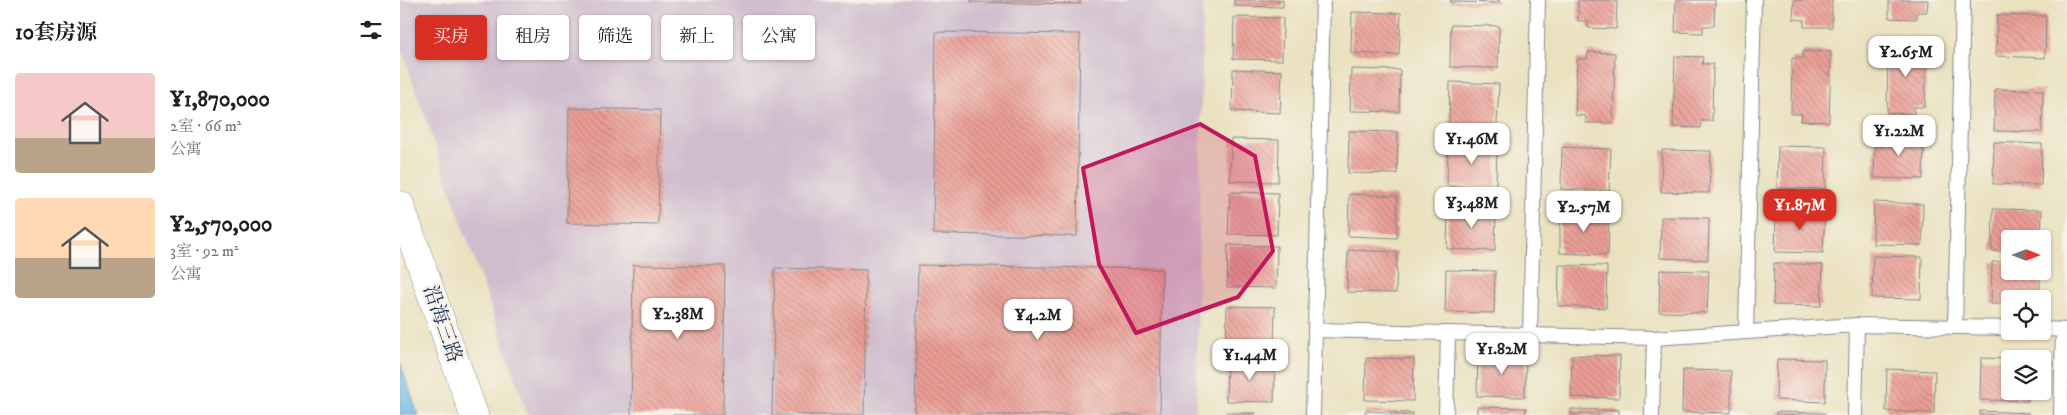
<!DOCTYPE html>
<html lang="zh">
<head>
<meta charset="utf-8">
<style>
  :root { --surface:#fff; --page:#f6f6f6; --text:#202124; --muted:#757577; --accent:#d93025 }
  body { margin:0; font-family:"IM FELL DW Pica","Noto Serif SC",serif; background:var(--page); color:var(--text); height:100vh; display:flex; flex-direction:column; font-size:19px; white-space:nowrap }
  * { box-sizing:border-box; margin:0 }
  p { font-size:16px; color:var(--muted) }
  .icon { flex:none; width:28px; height:28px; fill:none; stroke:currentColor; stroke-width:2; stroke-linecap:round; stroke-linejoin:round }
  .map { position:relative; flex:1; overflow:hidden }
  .side { display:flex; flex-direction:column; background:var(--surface); width:400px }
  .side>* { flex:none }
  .guide { position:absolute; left:15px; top:15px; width:475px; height:45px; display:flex; gap:10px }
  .needle { width:32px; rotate:90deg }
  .controls { position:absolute; left:1601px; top:230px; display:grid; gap:10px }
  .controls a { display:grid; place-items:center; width:50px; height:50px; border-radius:5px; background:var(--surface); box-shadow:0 1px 4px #0004; font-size:25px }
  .price { position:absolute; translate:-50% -42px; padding:0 11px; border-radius:10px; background:#fff; color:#222; font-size:16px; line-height:32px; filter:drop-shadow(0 1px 2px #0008) }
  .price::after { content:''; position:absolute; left:50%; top:30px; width:15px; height:11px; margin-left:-8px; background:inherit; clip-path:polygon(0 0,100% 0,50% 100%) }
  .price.current { background:var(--accent); color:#fff }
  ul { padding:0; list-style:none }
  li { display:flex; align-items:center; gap:15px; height:125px; padding:0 15px }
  li span { display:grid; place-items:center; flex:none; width:140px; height:100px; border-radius:5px; color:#555 }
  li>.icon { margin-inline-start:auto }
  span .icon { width:60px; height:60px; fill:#fffc; stroke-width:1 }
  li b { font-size:21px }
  h2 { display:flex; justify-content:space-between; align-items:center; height:60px; padding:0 15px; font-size:21px }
  .chip { padding:0 18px; border-radius:5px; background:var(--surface); box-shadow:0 1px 4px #0004; font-size:18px; line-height:45px }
  .chip.current { background:var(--accent); color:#fff }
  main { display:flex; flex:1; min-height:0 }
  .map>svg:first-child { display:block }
  .industrial { fill:#cfbdce }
  .water { fill:#71bcea; stroke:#4676a4 }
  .building { fill:url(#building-back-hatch) }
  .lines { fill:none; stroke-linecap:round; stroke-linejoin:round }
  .lane-casing { stroke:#82888e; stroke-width:16 }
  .street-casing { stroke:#82888e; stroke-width:29 }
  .lane { stroke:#fff; stroke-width:14 }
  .street { stroke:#fff; stroke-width:28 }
  .marked { fill:#c2185b; fill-opacity:0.2; stroke:#c2185b; stroke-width:4; stroke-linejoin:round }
  .labels { text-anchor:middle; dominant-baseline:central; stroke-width:5; stroke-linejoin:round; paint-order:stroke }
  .street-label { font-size:20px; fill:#1b2f5e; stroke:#f7f3e8 }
</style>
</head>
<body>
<main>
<section class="side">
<h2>10套房源<svg class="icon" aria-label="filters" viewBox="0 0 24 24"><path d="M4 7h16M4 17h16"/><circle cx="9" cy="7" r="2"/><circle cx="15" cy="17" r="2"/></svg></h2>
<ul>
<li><span style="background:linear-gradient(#f6c9c9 65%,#b9a48a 0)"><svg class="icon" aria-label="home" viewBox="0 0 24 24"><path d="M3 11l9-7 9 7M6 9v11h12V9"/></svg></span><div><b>¥1,870,000</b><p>2室 · 66 m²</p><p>公寓</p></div></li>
<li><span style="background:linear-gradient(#ffd9b3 60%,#b9a48a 0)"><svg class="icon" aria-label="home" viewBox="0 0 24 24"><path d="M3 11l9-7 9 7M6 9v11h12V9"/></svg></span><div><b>¥2,570,000</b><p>3室 · 92 m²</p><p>公寓</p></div></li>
</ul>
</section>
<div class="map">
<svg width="1667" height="415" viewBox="0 0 1667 415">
  <defs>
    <pattern id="building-back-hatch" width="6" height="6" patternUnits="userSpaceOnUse" patternTransform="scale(1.25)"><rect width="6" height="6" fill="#eb9e95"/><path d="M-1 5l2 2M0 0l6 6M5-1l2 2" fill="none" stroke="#be817d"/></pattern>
  </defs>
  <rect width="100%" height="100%" fill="#f7f3e8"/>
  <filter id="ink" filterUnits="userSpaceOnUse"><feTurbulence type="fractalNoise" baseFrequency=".02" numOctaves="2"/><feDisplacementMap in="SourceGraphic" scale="10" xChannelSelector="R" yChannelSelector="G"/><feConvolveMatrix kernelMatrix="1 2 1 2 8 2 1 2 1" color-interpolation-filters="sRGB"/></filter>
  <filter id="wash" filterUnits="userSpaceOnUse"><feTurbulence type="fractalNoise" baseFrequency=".0096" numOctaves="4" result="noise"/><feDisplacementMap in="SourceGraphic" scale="20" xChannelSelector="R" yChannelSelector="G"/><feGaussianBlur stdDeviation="1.12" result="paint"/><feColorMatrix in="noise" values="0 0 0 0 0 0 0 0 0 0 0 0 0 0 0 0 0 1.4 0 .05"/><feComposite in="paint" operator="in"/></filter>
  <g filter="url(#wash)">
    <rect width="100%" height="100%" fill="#eae1bf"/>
    <path class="industrial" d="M0,0H803L796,415H128L0,45Z"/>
    <path class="water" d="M0,362L18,415H0Z"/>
    <g id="blocks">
      <path class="building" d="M571,0H680V4L571,2Z
        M834,0H883V7L834,6Z
        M1050,0H1099V3L1050,2Z
        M1178,0H1217L1216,29L1188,28V21H1178Z
        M1276,0H1315L1314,26H1303V33L1275,32Z
        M1394,0H1432V27H1404V20L1393,19Z
        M1489,0H1528L1527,12H1517L1516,19L1489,18Z
        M952,12L1001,13L999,55L951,53Z
        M1597,15L1646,16L1645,58L1596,56Z
        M834,17L883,18L882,60L833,59Z
        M1051,25L1099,26L1098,68L1050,67Z
        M536,32L680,34L677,236L533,234Z
        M1488,42L1516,43V50L1527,51L1525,107H1514V114L1487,113Z
        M1403,51L1431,52L1429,122L1401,121L1402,114H1391L1392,58H1403Z
        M1188,52L1215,53L1213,123H1186V116L1175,115L1177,59H1187Z
        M1275,56L1303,57L1302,64H1313L1312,121H1301V128L1273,127Z
        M833,69L882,71L880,113L832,111Z
        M951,69L1000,70L999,112L950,111Z
        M1050,82L1099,84L1097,125L1049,124Z
        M1595,89L1643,90L1642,132L1594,131Z
        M169,108L260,110L258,225L167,223Z
        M949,131L998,132L997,174L948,173Z
        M1475,136L1524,137L1523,179L1474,178Z
        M831,139L879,140L878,182L830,181Z
        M1594,142L1642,144L1641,185L1593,184Z
        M1048,144L1097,145L1096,187L1047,186Z
        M1378,146L1426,147L1425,189L1377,188Z
        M1162,147L1211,149L1209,191L1161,189Z
        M1262,150L1311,151L1309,193L1261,192Z
        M830,192L878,193L877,235L828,234Z
        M949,194L997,196V238L948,236Z
        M1474,202L1523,204L1522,245L1473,244Z
        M1048,208L1096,209L1095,251L1047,249Z
        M1593,209L1642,210L1641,239H1610V251H1592Z
        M1376,210L1425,211L1423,253L1375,252Z
        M1160,211L1209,213L1208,255L1160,253Z
        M1261,217L1309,218L1308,260L1260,258Z
        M828,245L877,246L876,288L827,287Z
        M948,250L997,252L996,293L947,292Z
        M1473,256L1522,257L1521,299L1472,298Z
        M1592,262H1610V271H1640V299H1610V304H1591Z
        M1374,263L1423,265L1421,306L1373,305Z
        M233,265L325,266L323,415H231Z
        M518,265L762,269L760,415H515Z
        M1159,265L1207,266L1206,308L1158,306Z
        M375,268L466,270L464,415H372Z
        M1046,270L1095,271L1094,313L1045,312Z
        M1260,270L1309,271L1307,313L1259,312Z
        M827,306L875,307L874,349L826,348Z
        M1078,354L1126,355L1125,397L1077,396Z
        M1172,355L1220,356L1219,398L1171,397Z
        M966,358L1014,359L1013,401L965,400Z
        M1581,358L1610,359V391H1628V401L1580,400Z
        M827,359L875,361L874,402L826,401Z
        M1377,359L1425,360V402L1376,400Z
        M1487,369L1535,371L1534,413L1486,411Z
        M1283,370L1331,371V413L1282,412Z
        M1077,407L1126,408L1125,415H1077Z
        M1171,409L1219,410V415H1171Z
        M965,411L1013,413V415H965Z
        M1580,411L1628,413V415H1580Z
        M1376,412L1425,413V415H1376Z
        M826,413H855V415H826Z"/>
    </g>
  </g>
  <g filter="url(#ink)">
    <use href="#blocks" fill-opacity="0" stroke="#82888e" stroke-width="1"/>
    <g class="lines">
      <defs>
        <path id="lane" d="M1555,327L1563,0
          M1642,329L1667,330
          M915,330L1254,338L1457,325L1610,328
          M1346,332L1354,0
          M1130,335L1138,0
          M913,415L923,0
          M1046,415L1048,333
          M1252,415L1254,338
          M1455,415L1457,325
          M1661,415L1663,330"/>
        <path id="street" d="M0,205L74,415"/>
      </defs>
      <use href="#lane" class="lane-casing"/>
      <use href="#street" class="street-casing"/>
      <use href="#lane" class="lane"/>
      <use href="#street" class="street"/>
    </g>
  </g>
  <path class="marked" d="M800,124L855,156L873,251L838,297L736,333L699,264L683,168Z"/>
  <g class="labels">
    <g class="street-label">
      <text transform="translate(42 324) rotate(71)">沿海三路</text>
    </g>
  </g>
</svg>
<div class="controls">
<a><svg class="needle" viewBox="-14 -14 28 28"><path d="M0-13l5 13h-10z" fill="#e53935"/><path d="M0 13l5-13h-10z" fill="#757577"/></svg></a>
<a><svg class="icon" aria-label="locate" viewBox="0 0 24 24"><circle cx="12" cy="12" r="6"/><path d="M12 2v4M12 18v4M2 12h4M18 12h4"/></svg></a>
<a><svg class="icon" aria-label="layers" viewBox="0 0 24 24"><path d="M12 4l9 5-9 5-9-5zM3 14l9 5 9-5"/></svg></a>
</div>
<b class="price" style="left:1506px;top:78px">¥2.65M</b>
<b class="price" style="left:1499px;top:157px">¥1.22M</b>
<b class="price" style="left:1072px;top:165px">¥1.46M</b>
<b class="price" style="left:1072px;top:229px">¥3.48M</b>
<b class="price current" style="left:1400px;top:231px">¥1.87M</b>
<b class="price" style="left:1184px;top:233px">¥2.57M</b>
<b class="price" style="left:278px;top:340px">¥2.38M</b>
<b class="price" style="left:638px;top:341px">¥4.2M</b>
<b class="price" style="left:1102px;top:375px">¥1.82M</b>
<b class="price" style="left:850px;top:381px">¥1.44M</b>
<div class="guide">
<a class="chip current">买房</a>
<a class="chip">租房</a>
<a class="chip">筛选</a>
<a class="chip">新上</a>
<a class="chip">公寓</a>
</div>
</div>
</main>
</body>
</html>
